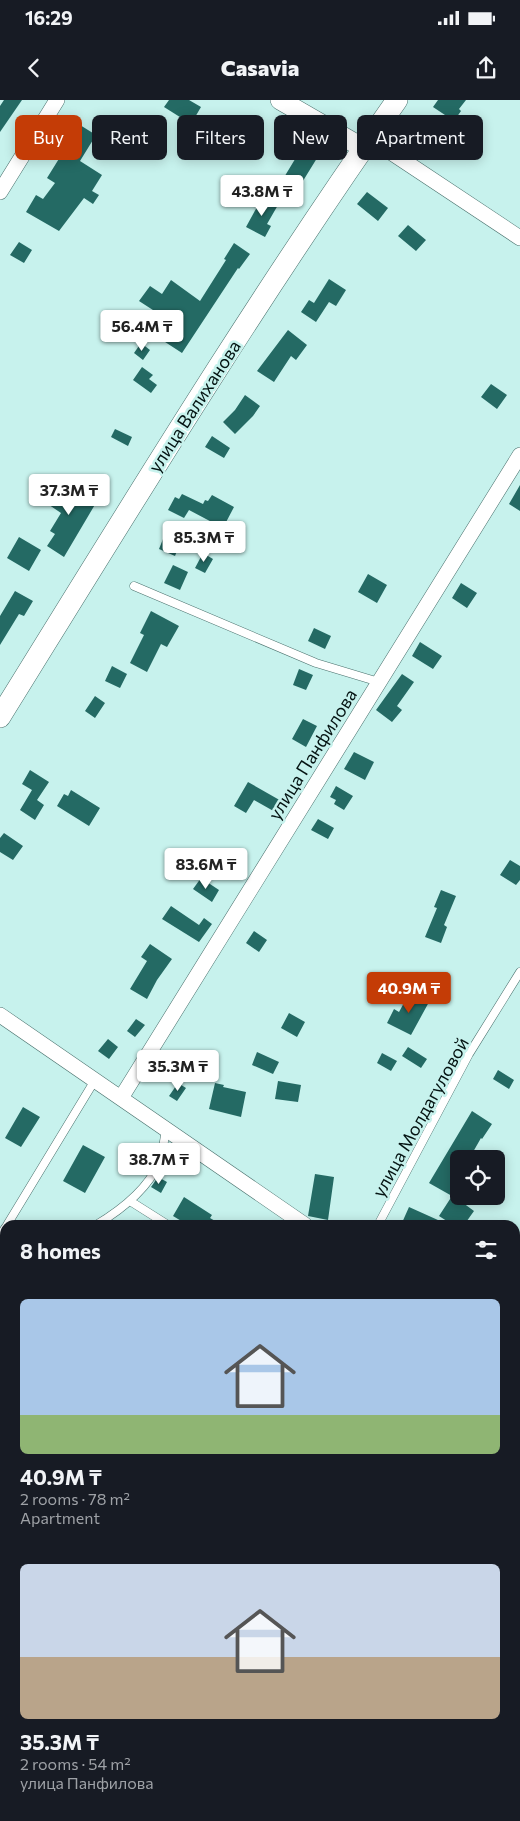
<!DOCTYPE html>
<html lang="en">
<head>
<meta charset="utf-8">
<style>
  :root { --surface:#171b24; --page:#242831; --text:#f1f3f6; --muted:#9ea1a6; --accent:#c43c06 }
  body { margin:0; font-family:Commissioner,sans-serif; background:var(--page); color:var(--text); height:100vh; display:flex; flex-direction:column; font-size:19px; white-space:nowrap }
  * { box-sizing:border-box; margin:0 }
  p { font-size:16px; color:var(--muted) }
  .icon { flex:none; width:28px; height:28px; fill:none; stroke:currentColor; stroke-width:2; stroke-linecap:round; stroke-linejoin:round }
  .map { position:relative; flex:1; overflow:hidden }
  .details { position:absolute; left:0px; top:1120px; width:520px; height:601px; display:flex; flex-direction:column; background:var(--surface); border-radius:15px 15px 0 0; box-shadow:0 2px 12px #0003 }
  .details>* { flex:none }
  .guide { position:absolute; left:15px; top:15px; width:490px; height:45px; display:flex; gap:10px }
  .tools { position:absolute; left:450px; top:1050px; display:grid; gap:10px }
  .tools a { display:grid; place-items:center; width:55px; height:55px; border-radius:8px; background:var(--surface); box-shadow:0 2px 12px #0003; font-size:25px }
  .price { position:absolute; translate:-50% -42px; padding:0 11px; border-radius:5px; background:#fff; color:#222; font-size:16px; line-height:32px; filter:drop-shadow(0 1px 2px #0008) }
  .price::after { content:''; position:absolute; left:50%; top:30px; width:15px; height:11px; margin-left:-8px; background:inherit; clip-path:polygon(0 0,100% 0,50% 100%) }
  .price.selected { background:var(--accent); color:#fff }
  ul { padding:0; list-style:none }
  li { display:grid; align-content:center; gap:10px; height:265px; padding:0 20px }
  li span { display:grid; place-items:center; height:155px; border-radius:8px; color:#555 }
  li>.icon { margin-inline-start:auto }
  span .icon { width:90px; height:90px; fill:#fffc; stroke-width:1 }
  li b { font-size:21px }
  h2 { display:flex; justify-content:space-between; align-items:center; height:60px; padding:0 20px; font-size:21px }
  .pill { padding:0 18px; border-radius:8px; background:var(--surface); box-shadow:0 2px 12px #0003; font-size:18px; line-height:45px }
  .pill.selected { background:var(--accent); color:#fff }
  .status { display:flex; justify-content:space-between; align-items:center; height:35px; padding:0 25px; background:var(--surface); direction:ltr }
  .status svg { height:14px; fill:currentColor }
  header { display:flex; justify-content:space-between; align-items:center; height:65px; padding:0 20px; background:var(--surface); font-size:22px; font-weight:800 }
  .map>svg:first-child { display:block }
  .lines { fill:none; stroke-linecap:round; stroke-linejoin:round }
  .stream { stroke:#44cbc1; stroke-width:4 }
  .canal { stroke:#44cbc1; stroke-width:12 }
  .building { fill:#246a64 }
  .service-casing { stroke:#49706c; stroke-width:9 }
  .minor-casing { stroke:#49706c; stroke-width:16 }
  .tertiary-casing { stroke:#49706c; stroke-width:20 }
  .secondary-casing { stroke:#49706c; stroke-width:22 }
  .service { stroke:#fff; stroke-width:8 }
  .minor { stroke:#fff; stroke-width:15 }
  .tertiary { stroke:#fff; stroke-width:19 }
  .secondary { stroke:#fff; stroke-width:21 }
  .labels { text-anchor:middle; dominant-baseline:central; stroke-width:5; stroke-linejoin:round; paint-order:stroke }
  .street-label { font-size:18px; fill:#041312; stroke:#c7f2ed }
</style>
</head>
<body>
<div class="status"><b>16:29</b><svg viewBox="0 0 49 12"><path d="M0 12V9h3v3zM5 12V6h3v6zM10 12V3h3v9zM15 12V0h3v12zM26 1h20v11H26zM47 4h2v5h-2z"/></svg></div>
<header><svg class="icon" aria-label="back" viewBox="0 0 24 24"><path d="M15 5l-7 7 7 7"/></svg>Casavia<svg class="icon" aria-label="share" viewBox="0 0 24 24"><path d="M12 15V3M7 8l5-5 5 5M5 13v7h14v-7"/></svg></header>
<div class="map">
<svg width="520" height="1721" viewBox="0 0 520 1721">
  <rect width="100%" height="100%" fill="#c7f2ed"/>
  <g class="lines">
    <path class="stream" d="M0,1501L5,1503
      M515,1691L520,1692"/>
    <path class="canal" d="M0,1705L5,1711
      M9,1716L13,1721"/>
  </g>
  <path class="building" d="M4,0H22L0,32V6Z
    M169,0H189L201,7L191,24L164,7Z
    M438,0H466L459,9L461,11L454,21L433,7Z
    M444,22L460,37L447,52L430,38Z
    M80,25L96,35L80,61L102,75L92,91L99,95L93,104L84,98L59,131L26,112L36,95L43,99L55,83L47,78Z
    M306,41L322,50L298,89L283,79Z
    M367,92L388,108L378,121L357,104Z
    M263,96L278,105L267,124L271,126L265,137L246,127Z
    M408,125L426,140L416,151L398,136Z
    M19,142L32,150L24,163L10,155Z
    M234,143L250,154L239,169L238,168L182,253L162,240L173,223L139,201L150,186L162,194L171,180L200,201L226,160L224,159Z
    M329,179L346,190L336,206L329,202L316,222L301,212L309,200L314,203Z
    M288,230L307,245L296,260L291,256L274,282L257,271Z
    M141,243L150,250L143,260L134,253Z
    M142,267L153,275L149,279L157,285L151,293L133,280Z
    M491,284L507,295L497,309L481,297Z
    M245,295L260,306L253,316L235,334L223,322L235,310Z
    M115,329L132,337L128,346L111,337Z
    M212,336L230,348L224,358L205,347Z
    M87,383L103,391L64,457L47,446L55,434L50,431L61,413L30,392L35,384L72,409Z
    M520,385V411L509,404Z
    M182,394L203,404L205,400L208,401L212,395L234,407L223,428L189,410L184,418L168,410L175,397L179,399Z
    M19,437L41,450L29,471L7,458Z
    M163,439L179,446L175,456L159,449Z
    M203,453L213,459L205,473L195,468Z
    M173,465L188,472L180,490L164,483Z
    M368,474L387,485L377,503L358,492Z
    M461,483L477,493L467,508L452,498Z
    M15,491L33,501L24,516L19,514L0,545V516Z
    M151,511L179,526L167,547L161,544L147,572L130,563L144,535L140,533Z
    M314,528L331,536L325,549L308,541Z
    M420,542L442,556L433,569L412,556Z
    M112,566L127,574L120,588L105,581Z
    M299,569L313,575L306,590L293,585Z
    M402,574L414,582L397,606L402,610L392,622L376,610Z
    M95,596L105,603L95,618L85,611Z
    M303,619L317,626L306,647L292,639Z
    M354,652L374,662L365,680L344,669Z
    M30,670L49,682L37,700L44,705L35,720L20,710L32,690L22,684Z
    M248,682L283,702L277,713L254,700L246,713L234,706Z
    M336,686L353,696L344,710L334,704L336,700L330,697Z
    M71,690L100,708L89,726L57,706L64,694L68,696Z
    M318,719L334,728L328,739L311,730Z
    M4,733L23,746L13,760L0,752V738Z
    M510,760L520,766V780L516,785L500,775Z
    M201,778L219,790L212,802L193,789Z
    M441,790L456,796L444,825L447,827L441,843L425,837L437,808L434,807Z
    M171,806L199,825L204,818L212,824L199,842L162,819Z
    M254,831L267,840L259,852L246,843Z
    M150,844L172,859L157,880L147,899L130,889L147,861L141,857Z
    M410,892L429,902L411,935L387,923L394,909L399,912Z
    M289,913L305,922L297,937L281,928Z
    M136,919L145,925L135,937L127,931Z
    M108,939L118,947L109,959L98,951Z
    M408,947L427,959L421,968L402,956Z
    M257,952L279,962L273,974L252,965Z
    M382,953L397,961L391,971L377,963Z
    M498,970L514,980L509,989L493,979Z
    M278,981L301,985L298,1002L275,999Z
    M178,983L186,988L177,1001L169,996Z
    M215,983L224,985L223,987L246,992L241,1017L209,1009Z
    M23,1007L40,1017L21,1047L5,1038Z
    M472,1011L492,1024L482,1039L481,1038L469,1059H459V1090L455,1097L474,1111L464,1125H453L439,1116L452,1096L429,1083Z
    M83,1045L105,1057L85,1093L63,1081Z
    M315,1074L334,1077L328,1120L308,1116Z
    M158,1077L167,1082L161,1093L151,1087Z
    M184,1097L212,1115L210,1118L222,1125H188L173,1116Z
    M409,1107L449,1125H401Z"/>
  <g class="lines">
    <defs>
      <path id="service" d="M134,486L316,563L379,582
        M130,1101L168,1125
        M7,1125L95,980
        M96,1125C121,1110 147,1090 159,1063C163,1053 164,1040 166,1029
        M378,1125L469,954L520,872
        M0,1136L5,1128
        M0,1318L5,1310"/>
      <path id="minor" d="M363,48L389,51L520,138
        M0,92L57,0
        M0,915L305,1125
        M121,998L520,355
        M515,1245L520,1248
        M0,1673L5,1679
        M39,1716L43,1721"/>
      <path id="tertiary" d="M280,0L363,48"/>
      <path id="secondary" d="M0,617C129,409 256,200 397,0"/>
    </defs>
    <use href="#service" class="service-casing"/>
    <use href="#minor" class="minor-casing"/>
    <use href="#tertiary" class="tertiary-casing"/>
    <use href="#secondary" class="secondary-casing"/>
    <use href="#service" class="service"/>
    <use href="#minor" class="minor"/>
    <use href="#tertiary" class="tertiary"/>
    <use href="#secondary" class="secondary"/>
  </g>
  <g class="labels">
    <g class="street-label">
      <text transform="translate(194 306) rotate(-57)">улица Валиханова</text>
      <text transform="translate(312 654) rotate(-58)">улица Панфилова</text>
      <text transform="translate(420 1017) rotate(-61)">улица Молдагуловой</text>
    </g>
  </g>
</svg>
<div class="tools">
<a><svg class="icon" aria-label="locate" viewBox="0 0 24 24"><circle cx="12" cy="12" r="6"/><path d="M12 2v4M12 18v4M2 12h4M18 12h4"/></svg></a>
</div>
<b class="price" style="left:262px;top:117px">43.8M ₸</b>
<b class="price" style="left:142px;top:252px">56.4M ₸</b>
<b class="price" style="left:69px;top:416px">37.3M ₸</b>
<b class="price" style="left:204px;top:463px">85.3M ₸</b>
<b class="price" style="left:206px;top:790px">83.6M ₸</b>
<b class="price selected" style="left:409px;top:914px">40.9M ₸</b>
<b class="price" style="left:178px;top:992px">35.3M ₸</b>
<b class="price" style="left:159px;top:1085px">38.7M ₸</b>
<div class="guide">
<a class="pill selected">Buy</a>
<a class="pill">Rent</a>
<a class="pill">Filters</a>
<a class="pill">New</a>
<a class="pill">Apartment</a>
</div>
<section class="details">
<h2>8 homes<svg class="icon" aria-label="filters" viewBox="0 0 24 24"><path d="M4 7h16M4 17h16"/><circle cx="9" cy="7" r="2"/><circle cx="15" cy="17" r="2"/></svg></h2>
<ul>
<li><span style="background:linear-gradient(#a9c7e8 75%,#8fb573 0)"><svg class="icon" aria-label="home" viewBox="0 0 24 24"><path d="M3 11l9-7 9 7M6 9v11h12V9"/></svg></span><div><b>40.9M ₸</b><p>2 rooms · 78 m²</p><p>Apartment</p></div></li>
<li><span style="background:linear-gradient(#c9d6e8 60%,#b9a48a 0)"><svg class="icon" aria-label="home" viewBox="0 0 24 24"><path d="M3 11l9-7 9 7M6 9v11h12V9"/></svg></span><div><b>35.3M ₸</b><p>2 rooms · 54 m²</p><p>улица Панфилова</p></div></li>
</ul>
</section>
</div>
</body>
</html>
